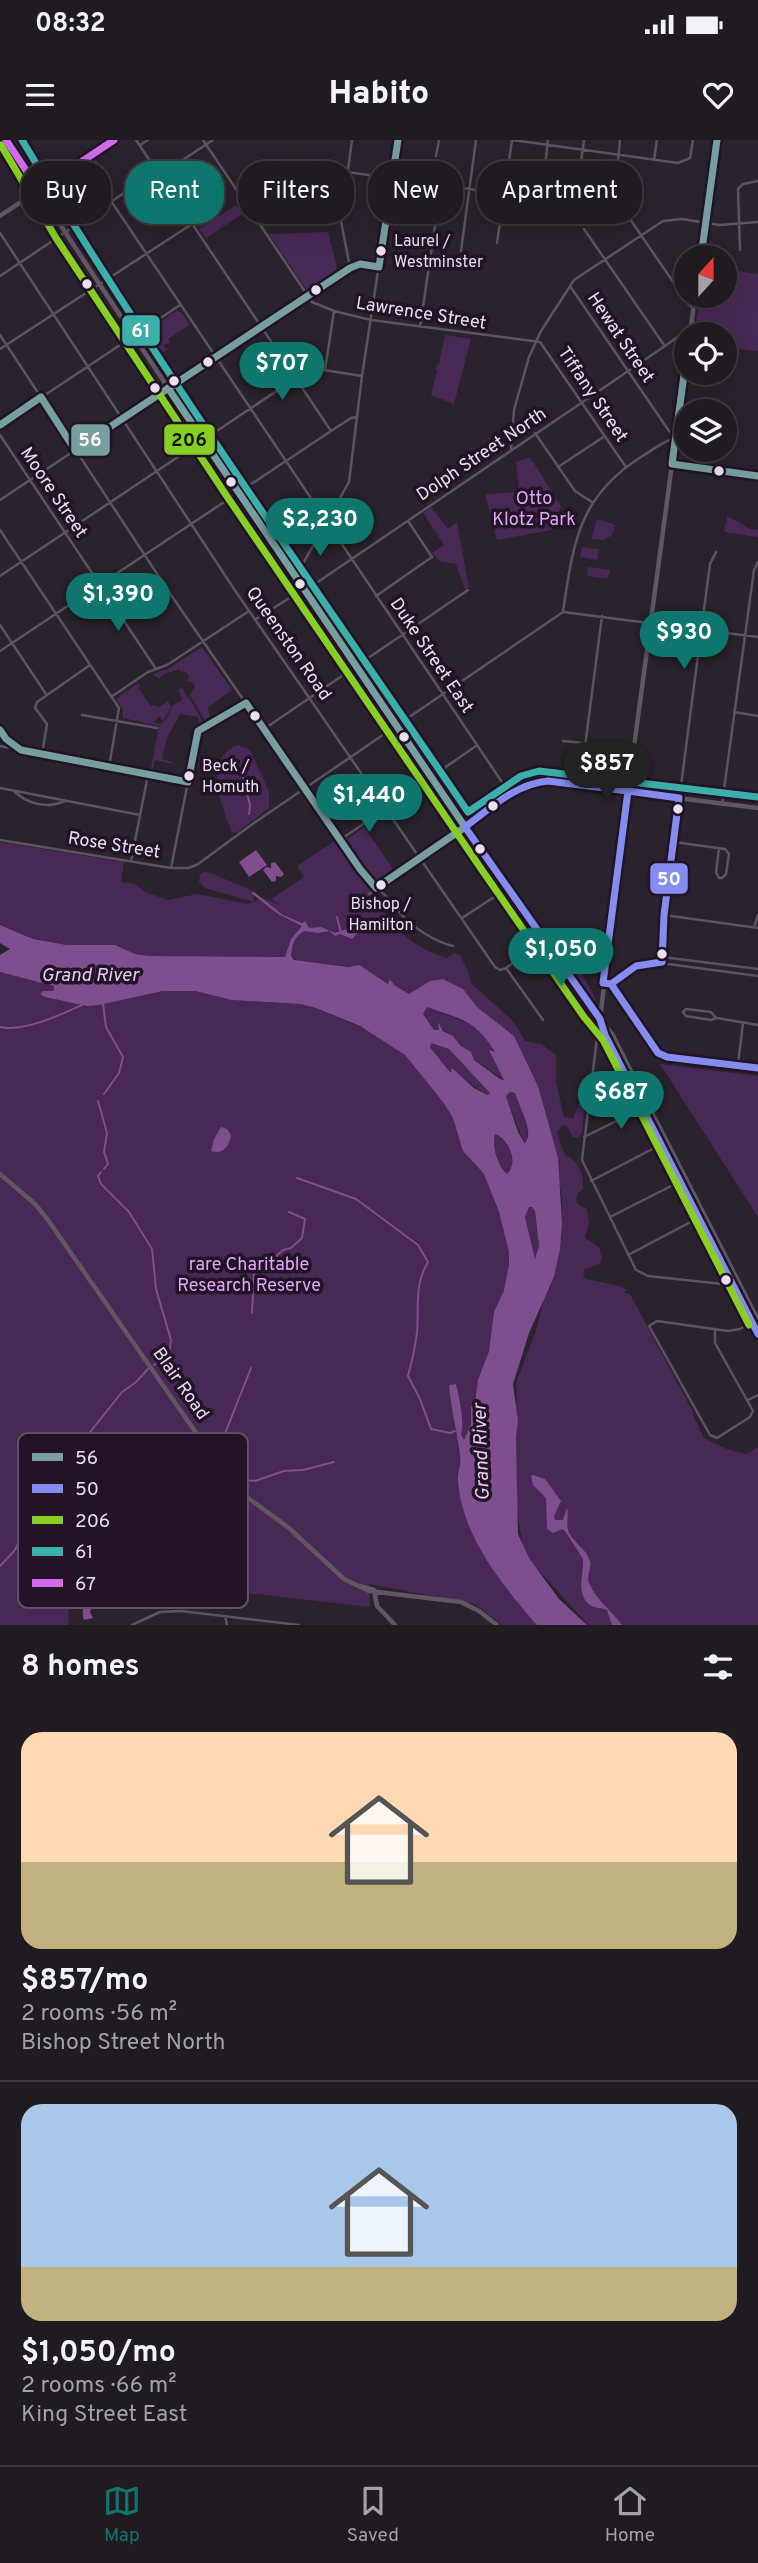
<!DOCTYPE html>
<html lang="en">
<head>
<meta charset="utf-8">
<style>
  :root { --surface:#201a21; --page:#2d272e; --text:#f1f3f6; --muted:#a2a1a5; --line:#3d383f; --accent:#0f766e }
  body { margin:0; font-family:Overpass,sans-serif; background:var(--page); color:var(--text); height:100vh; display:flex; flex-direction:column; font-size:26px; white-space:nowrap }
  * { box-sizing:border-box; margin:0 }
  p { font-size:23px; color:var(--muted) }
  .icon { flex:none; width:38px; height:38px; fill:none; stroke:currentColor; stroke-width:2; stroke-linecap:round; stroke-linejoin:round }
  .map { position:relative; height:1485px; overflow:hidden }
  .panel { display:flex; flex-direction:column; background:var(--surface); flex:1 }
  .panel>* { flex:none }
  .top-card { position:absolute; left:21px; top:21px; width:718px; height:63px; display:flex; gap:14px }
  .needle { width:46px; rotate:21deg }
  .fabs { position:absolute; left:674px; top:105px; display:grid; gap:14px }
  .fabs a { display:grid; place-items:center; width:63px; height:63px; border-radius:50%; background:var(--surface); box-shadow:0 7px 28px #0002,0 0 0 2px var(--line); font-size:35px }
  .price { position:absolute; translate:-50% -60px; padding:0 16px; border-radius:24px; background:var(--accent); color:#fff; font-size:23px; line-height:46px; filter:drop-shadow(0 2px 4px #0008) }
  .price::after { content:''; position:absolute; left:50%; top:42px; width:21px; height:16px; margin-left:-10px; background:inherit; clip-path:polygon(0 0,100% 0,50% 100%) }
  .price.on { background:#222; color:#fff }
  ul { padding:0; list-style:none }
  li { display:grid; align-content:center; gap:14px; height:371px; padding:0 21px }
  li+li { border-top:2px solid var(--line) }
  li span { display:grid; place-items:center; height:217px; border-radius:21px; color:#555 }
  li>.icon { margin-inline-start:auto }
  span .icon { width:126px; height:126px; fill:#fffc; stroke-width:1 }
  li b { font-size:30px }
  h2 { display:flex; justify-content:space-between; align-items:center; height:84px; padding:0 21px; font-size:30px }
  .chip { padding:0 24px; border-radius:28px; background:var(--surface); box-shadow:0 7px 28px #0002,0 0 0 2px var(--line); font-size:24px; line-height:63px }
  .chip.on { background:var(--accent); color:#fff }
  .status { display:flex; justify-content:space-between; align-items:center; height:49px; padding:0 35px; background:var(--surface); direction:ltr }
  .status svg { height:19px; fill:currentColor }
  header { display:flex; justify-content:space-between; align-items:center; height:91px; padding:0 21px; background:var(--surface); font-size:32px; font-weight:800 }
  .menu { display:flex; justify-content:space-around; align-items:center; height:98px; border-top:2px solid var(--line); background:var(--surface); font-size:19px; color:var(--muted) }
  .menu a { display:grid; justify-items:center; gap:4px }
  .menu .on { color:var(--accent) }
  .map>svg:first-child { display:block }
  .green { fill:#482854 }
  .water { fill:#7f4e8f; fill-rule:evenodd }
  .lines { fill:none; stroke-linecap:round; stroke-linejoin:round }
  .stream { stroke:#7f4e8f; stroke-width:2 }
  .street { stroke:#5b545e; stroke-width:2.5 }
  .secondary { stroke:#605763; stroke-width:4.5 }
  .bus-1-casing { stroke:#221327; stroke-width:12 }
  .bus-2-casing { stroke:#221327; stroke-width:12 }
  .bus-3-casing { stroke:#221327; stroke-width:12 }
  .bus-4-casing { stroke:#221327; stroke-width:12 }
  .bus-5-casing { stroke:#221327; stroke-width:12 }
  .bus-1 { stroke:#779fa0; stroke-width:7 }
  .bus-2 { stroke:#858cef; stroke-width:7 }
  .bus-3 { stroke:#87cf25; stroke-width:7 }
  .bus-4 { stroke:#3cafab; stroke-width:7 }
  .bus-5 { stroke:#d06ce9; stroke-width:7 }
  .bus-dot { fill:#e9e0ed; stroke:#221327; stroke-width:2.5 }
  .labels { text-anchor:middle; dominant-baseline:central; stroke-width:7; stroke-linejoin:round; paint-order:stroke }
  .bus-label { font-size:16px; fill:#e9e0ed; stroke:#221327; text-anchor:start }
  .street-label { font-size:18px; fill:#e9e0ed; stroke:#221327 }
  .park-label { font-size:18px; fill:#e0a7f5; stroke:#221327 }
  .water-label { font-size:19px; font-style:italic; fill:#e8ccf3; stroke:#221327 }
  .key { fill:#221327; stroke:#5e5062; stroke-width:2 }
  .key-label { font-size:19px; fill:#e9e0ed }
  .line-badge { stroke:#221327; stroke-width:2.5 }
  .badge-label { font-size:19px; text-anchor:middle; font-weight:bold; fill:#fff }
  .pale-badge-label { font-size:19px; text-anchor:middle; font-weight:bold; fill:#111 }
</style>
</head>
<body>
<div class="status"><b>08:32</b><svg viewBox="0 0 49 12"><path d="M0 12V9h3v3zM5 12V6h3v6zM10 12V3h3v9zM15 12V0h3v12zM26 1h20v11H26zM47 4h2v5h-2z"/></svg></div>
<header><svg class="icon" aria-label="menu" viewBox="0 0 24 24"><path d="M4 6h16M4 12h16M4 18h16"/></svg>Habito<svg class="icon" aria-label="heart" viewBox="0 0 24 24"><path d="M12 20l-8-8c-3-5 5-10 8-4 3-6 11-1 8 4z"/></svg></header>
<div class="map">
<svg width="758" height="1485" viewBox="0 0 758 1485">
  <rect width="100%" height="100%" fill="#2a222c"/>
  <path class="green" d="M94,17L105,33L90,43L83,39L76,44L73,40L77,33L75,30Z
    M236,65L242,74L206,98L199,89Z
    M328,92L338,132L308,152L269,94Z
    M725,129L758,134V211L725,208L724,194H694L700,156H724Z
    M176,171L181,172L190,185L168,199L170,203L163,205L166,209L171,207L162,213L157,206L151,211L140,195Z
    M445,195L471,199L454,264L431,255L437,231L435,229L439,224Z
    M530,317L561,366L552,390L497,400L485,354L519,352L516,322Z
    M431,367L448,389L457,382L469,448L465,449L456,424L441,422L432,413L444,405L423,373Z
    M727,376L752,390L758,389V397L724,392Z
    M597,379L616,385L611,396L603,400L591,399Z
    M582,407L599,409L597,420L580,417Z
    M588,427L610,430L608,439L587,436Z
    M202,507L232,550L208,567L210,578L205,581L190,555L195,546L192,542L187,541L189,537L185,531L181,532L179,529L162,535L159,539L152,534L168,529Z
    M138,543L140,546L138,548L150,565L159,567L168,561L171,567L163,581L159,576L154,583L161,584L158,586L123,578V570L116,559Z
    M183,548L187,558L189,557L203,582L199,584L198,577L180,574L167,598L162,619L173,622L172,624L155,620L152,633H150L159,586L167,578L172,566L182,560L178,549Z
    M238,605L250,610L269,651V668L238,692L232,693C222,666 201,619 238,605Z
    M364,687L394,730L375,743L373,754C390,788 410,805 446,818L456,813L460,815L468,831L471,843L513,881L525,901L541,904L556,915V942L564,977L573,978L579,964L585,960L582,993L577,998L573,997L567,986L562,985L557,993L565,1015C578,1020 585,1035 583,1049L578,1053L576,1060L578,1064L587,1069L589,1083L585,1098L599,1107L602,1119L599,1124L585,1129L583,1135L586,1139L620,1146L627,1150L623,1153L630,1154L694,1274L693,1275L704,1298L729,1310L746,1314L758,1307V1485H588L524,1414L509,1317L517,1258L516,1243L537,1188L545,1153L550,1149L554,1137L560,1109L562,1057L538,946L514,896L477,867L463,849L443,839L430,841L409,854L356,827L299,821L291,817L149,816L135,814L115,805H67L33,799L0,785V702L124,722L121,742L135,744L145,752L168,760L197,754L248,764L253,762L205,748L199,742L200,734L206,731L251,750L253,752L254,762L263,758L282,766L271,759L304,737L297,726L336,700H346Z
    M579,829L596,859L594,864L572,835Z
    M0,832L52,845L54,846L55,851L99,865L164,851H195L232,860L300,864L316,868L374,893L405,915L426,939L434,952L456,971L473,1023L484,1034L499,1072L509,1112V1124L504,1150L498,1163L487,1218L508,1451L537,1485H502L475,1464L369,1444L370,1467L141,1441L129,1451L127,1450V1439L76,1432L71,1433L68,1485H0Z
    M427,867L474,885L488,900L496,913L491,912L504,940L474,920L453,896L439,887V890H434L423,874Z
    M431,903L449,909L490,952L487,955C476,949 458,932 449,931L430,906Z
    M660,924L758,936V1077Z
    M508,952L515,953C519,970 533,987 525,1006L506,956Z
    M495,994C508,999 519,1023 507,1034C497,1025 492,1008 495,994Z
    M529,1067H532L535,1071L539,1106L535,1120L525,1077Z"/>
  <path class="water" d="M256,710L267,725L249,737L239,722Z
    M275,722L284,734L281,737L276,736V741L272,742L263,730L266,727L271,728V723Z
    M254,752L283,775L302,783L305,781L309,788L321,787L335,793L356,786L359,791L352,799L340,794L335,796L329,791L318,793L305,791C294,796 292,805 291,816L294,820L349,827L359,825L388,844L390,839L394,845L409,854L430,841L443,839L463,849L477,867L514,896L538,946L558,1018L562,1083L560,1109L554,1137L529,1193L513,1244L518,1281L516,1298L518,1394L529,1418L559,1459L587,1485H537L534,1482C500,1442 462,1395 458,1341C457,1332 462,1324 460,1314C457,1291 451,1269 449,1245L456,1244C459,1256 465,1284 461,1294L464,1300L471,1285V1267L475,1263L478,1240L489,1211L494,1172L504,1150L509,1124V1112L499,1072L484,1034L463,1011L453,978L443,962L405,915L360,886L316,868L300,864L232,860L195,851H163L99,865L87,866L45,857L40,854L43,851H54V846L0,832V815L10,809L0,803V785L33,799L67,805H115L135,814L149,816L285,817L291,799L302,786L278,774L251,753ZM427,867C461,880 474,878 495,912L489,910L504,940L500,939L474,920L471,912L461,906L453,896L443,891L438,882L439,890H434L423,874ZM431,903L449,909L490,953L487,955L474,948L452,928L451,932L449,931L430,907ZM510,952L515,953C518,964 530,985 528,996C528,999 525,1002 525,1004L518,992L506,956ZM495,994C509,999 519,1023 507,1034C497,1025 492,1007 495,994ZM529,1067H532L535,1071L539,1106L535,1119L525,1077Z
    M221,987L227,989L231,995C229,1006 224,1015 211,1011L214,999Z
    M533,1335L545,1339L561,1361L554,1376L555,1380H563L567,1368C569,1376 566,1383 568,1390C572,1402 586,1408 590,1421C592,1429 586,1435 589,1443C596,1460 611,1470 622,1485H612L607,1470C602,1468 594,1468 590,1465C575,1454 584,1434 583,1419L565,1391L562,1389L553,1393L547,1389L546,1358L533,1345L531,1336Z
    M91,1440C104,1442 114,1442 112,1457L98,1469L92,1466L90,1472L93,1478L84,1480C79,1468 91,1455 88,1441Z"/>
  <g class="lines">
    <path class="stream" d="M241,629L250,665L249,674
      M337,777L341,793
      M103,864L106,887L123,917L119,933L104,954
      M0,887C24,892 60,875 82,865
      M98,961L107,993L104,1012L108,1024L104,1029
      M101,1032L98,1036L101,1044L129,1072L152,1109L156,1149L171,1200L169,1216L154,1225
      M297,1038L356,1059L418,1105L428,1122C414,1145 419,1167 417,1193C415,1208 412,1222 408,1236L420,1259L431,1289L450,1293L455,1291
      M252,1173L254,1132L257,1126L274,1118L283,1110L291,1108L302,1098L305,1079L289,1072
      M232,1339L255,1341L284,1331L303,1330L334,1322
      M242,1341L227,1328L224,1296L251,1228
      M0,1426L15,1410L41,1356L67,1321L122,1252L135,1243L148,1229
      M121,1445C134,1423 130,1395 144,1375L175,1365L219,1336L223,1337"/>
    <path class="street" d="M136,0L331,291
      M203,0L312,162L334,171L371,180L540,202L626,327
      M513,0L678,23L690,18L693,0
      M140,5L148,0
      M0,11L9,6
      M436,16L439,0
      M654,20L657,0
      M347,32L505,54
      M544,34L548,0
      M160,35L213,0
      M616,40L620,0
      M79,52L93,73
      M545,55L551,59L570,62L576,58L584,0
      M68,59L94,43
      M111,61L510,654
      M621,66L689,165L694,168
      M584,89L664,205
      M0,93L234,449L495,827L500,830L506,828
      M497,103L512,0
      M740,110L738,49L743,44L758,41
      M461,111L476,0
      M350,128L341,81L352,0
      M0,136L157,31
      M420,187L441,46
      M0,195L171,455L372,746C388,755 389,760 400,773C412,787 435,802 453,806
      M674,199L686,204
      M0,209L192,84
      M325,230L334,171
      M0,285L180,165
      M535,293L575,351L592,362
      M0,295L156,529
      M511,309L514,270L529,217L541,191L574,140L663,81L682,79L719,85L758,82
      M558,327L605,296
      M0,360L350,128L360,124L379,127
      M0,390L119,568L109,627
      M293,434L301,427L349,342L362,236L398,0
      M0,436L311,228L362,236
      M376,456L432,417L408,381
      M563,472C573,405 578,358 638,319C651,311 662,302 676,297L669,291L570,146
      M256,479L299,452L309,448L665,206L686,191L690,192
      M0,485L46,554
      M0,511L331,291L351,278L357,277
      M111,557L148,532L167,525L249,471
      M734,572L758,576
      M82,575L157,588
      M264,589L468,450
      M0,590L6,599L18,608
      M563,601L584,603
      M0,606L188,642
      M42,614L47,584L35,568L37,562L90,525
      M580,645L602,476
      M0,648L140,675
      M14,651C27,664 47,669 65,661
      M722,664L754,430L758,422
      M0,700L171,728H189L198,724L254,683L563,472L758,497
      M340,700L476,606
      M674,702L725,709L729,714L726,734L722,738H719L716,732L719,708
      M131,721L148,635
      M171,728L198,591L246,563
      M369,754L464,688
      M664,775L758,788
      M462,778L508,748
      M754,787L758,775
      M662,817L758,829
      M662,822L664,775L710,424L716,412
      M506,828L543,880
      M506,828L543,801
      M611,844L636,826L653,822L758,836
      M686,869L711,872L716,878L711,880L686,876L683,872Z
      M717,878L758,885
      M599,882L582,1020L636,1130L648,1136L732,1145L738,1143
      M738,924L743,883
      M584,997L641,969
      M591,1041L660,1005
      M610,1077L679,1042
      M628,1115L704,1075
      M715,1190V1203L753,1271L750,1277L717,1298L710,1295L649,1186L657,1181L728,1191L740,1189L758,1179
      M748,1260L758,1255
      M225,1476L227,1485
      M132,1485L160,1472L181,1471L299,1485"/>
    <path class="secondary" d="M6,0L22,23
      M10,0L65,92L235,349L493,727L593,871L612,894L758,1180
      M0,76L114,0
      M701,117L717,0
      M690,194L695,156
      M686,220L625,674L600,879L605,895L758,1194
      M672,324L758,336
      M465,687L526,645L540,641L758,668
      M603,843L611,844L615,848L652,907L667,917L758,928
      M0,1034L35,1064L48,1080L224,1333L244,1355L289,1388L344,1439L369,1451L461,1462L479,1471L497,1485
      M360,1446L374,1450
      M374,1450L377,1466L395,1485"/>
    <defs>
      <path id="bus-1" d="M701,117L717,0
        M379,127L398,0
        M0,285L41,257L75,310L350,128L360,124L379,127
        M672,324L686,220
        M672,324L758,336
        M0,590L6,599L21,610L188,642L198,591L246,563L360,729L376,748L465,687L168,248"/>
      <path id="bus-2" d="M628,651L679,658L664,775L662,822L636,826L611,844L603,843Z
        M465,687C491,668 515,644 548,641L628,651
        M465,687L600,879L605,895L758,1194
        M611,844L658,913L667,917L758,928"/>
      <path id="bus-3" d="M1,5L56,98L226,355L484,733L584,877L603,900L749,1185"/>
      <path id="bus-4" d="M22,0C160,231 317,450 468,672L521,636L539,631L758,657"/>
      <path id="bus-5" d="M6,0L39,50
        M39,50L114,0"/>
    </defs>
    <use href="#bus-1" class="bus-1-casing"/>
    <use href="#bus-2" class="bus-2-casing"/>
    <use href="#bus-3" class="bus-3-casing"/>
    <use href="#bus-4" class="bus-4-casing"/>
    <use href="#bus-5" class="bus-5-casing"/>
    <use href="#bus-1" class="bus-1"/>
    <use href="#bus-2" class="bus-2"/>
    <use href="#bus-3" class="bus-3"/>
    <use href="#bus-4" class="bus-4"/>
    <use href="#bus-5" class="bus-5"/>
  </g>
  <g class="bus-dot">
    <circle cx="381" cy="111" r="6"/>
    <circle cx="87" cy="144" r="6"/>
    <circle cx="316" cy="150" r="6"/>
    <circle cx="208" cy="222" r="6"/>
    <circle cx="174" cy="241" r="6"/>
    <circle cx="155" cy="248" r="6"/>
    <circle cx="719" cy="331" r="6"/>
    <circle cx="231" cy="342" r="6"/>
    <circle cx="300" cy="444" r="6"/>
    <circle cx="255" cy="576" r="6"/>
    <circle cx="404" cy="597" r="6"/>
    <circle cx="189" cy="636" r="6"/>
    <circle cx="493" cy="666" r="6"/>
    <circle cx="678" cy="669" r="6"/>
    <circle cx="480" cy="709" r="6"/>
    <circle cx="381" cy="745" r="6"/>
    <circle cx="662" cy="814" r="6"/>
    <circle cx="726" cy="1140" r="6"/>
  </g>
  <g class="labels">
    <g class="bus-label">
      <text x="394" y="102">Laurel /<tspan x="394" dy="21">Westminster</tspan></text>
      <text x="202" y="627">Beck /<tspan x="202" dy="21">Homuth</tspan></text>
      <text x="381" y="765" text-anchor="middle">Bishop /<tspan x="381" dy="21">Hamilton</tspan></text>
    </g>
    <g class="street-label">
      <text transform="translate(421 174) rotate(9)">Lawrence Street</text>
      <text transform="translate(620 198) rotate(56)">Hewat Street</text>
      <text transform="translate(592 255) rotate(56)">Tiffany Street</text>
      <text transform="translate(482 315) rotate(-34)">Dolph Street North</text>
      <text transform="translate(53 353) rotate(56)">Moore Street</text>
      <text transform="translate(288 504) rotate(55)">Queenston Road</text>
      <text transform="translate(431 516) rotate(56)">Duke Street East</text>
      <text transform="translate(114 706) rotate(9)">Rose Street</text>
      <text transform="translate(180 1244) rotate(55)">Blair Road</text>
    </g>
    <g class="park-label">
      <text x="534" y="359">Otto<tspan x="534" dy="21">Klotz Park</tspan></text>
      <text x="249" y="1125">rare Charitable<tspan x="249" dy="21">Research Reserve</tspan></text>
    </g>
    <g class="water-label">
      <text x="90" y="836">Grand River</text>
      <text transform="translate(482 1312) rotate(-92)">Grand River</text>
    </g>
  </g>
  <rect x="18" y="1293" width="230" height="175" rx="10" class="key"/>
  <rect x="32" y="1313" width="31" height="8" fill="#779fa0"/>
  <rect x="32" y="1344" width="31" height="9" fill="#858cef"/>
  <rect x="32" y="1376" width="31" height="8" fill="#87cf25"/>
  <rect x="32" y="1407" width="31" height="9" fill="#3cafab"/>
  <rect x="32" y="1439" width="31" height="8" fill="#d06ce9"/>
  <g class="key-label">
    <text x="75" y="1324">56</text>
    <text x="75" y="1355">50</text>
    <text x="75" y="1387">206</text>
    <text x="75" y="1418">61</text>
    <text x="75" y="1450">67</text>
  </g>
  <g class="line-badge">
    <rect x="121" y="174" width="40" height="33" rx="7" fill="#3cafab"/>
    <rect x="163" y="283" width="53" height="33" rx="7" fill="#87cf25"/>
    <rect x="70" y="283" width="41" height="34" rx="7" fill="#779fa0"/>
    <rect x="649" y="722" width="40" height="33" rx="7" fill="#858cef"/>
  </g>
  <g class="badge-label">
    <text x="141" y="197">61</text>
    <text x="90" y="306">56</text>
    <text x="669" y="745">50</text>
  </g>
  <g class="pale-badge-label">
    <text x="189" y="306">206</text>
  </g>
</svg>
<div class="fabs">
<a><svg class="needle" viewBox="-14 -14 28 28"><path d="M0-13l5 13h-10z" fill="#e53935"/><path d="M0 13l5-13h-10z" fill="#a2a1a5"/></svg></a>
<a><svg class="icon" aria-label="locate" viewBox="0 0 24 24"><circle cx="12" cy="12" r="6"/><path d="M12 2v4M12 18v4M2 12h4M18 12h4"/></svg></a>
<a><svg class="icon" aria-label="layers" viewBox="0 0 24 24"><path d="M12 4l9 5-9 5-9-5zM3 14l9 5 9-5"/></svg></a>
</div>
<b class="price" style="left:282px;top:262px">$707</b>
<b class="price" style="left:320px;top:418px">$2,230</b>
<b class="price" style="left:118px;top:493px">$1,390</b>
<b class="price" style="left:684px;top:531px">$930</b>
<b class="price on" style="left:607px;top:662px">$857</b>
<b class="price" style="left:369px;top:694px">$1,440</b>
<b class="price" style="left:561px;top:848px">$1,050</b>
<b class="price" style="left:621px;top:991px">$687</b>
<div class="top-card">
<a class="chip">Buy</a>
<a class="chip on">Rent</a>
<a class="chip">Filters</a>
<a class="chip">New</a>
<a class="chip">Apartment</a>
</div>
</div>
<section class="panel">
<h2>8 homes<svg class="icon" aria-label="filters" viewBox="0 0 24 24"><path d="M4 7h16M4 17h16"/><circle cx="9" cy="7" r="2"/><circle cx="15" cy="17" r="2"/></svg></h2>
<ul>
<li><span style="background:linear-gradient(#ffd9b3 60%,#c2b280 0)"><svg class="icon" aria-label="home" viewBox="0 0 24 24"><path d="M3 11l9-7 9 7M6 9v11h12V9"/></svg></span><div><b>$857/mo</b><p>2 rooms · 56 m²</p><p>Bishop Street North</p></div></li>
<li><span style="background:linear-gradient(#a9c7e8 75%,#c2b280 0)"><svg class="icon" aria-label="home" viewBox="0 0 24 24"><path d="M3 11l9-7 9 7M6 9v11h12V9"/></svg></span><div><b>$1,050/mo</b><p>2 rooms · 66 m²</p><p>King Street East</p></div></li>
</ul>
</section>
<nav class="menu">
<a class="on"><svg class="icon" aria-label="map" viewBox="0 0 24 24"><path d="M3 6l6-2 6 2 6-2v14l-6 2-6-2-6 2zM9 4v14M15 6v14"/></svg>Map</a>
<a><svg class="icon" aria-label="saved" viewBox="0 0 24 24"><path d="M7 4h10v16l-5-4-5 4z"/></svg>Saved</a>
<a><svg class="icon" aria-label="home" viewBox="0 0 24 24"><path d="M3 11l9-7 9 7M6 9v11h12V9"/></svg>Home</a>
</nav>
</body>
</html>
